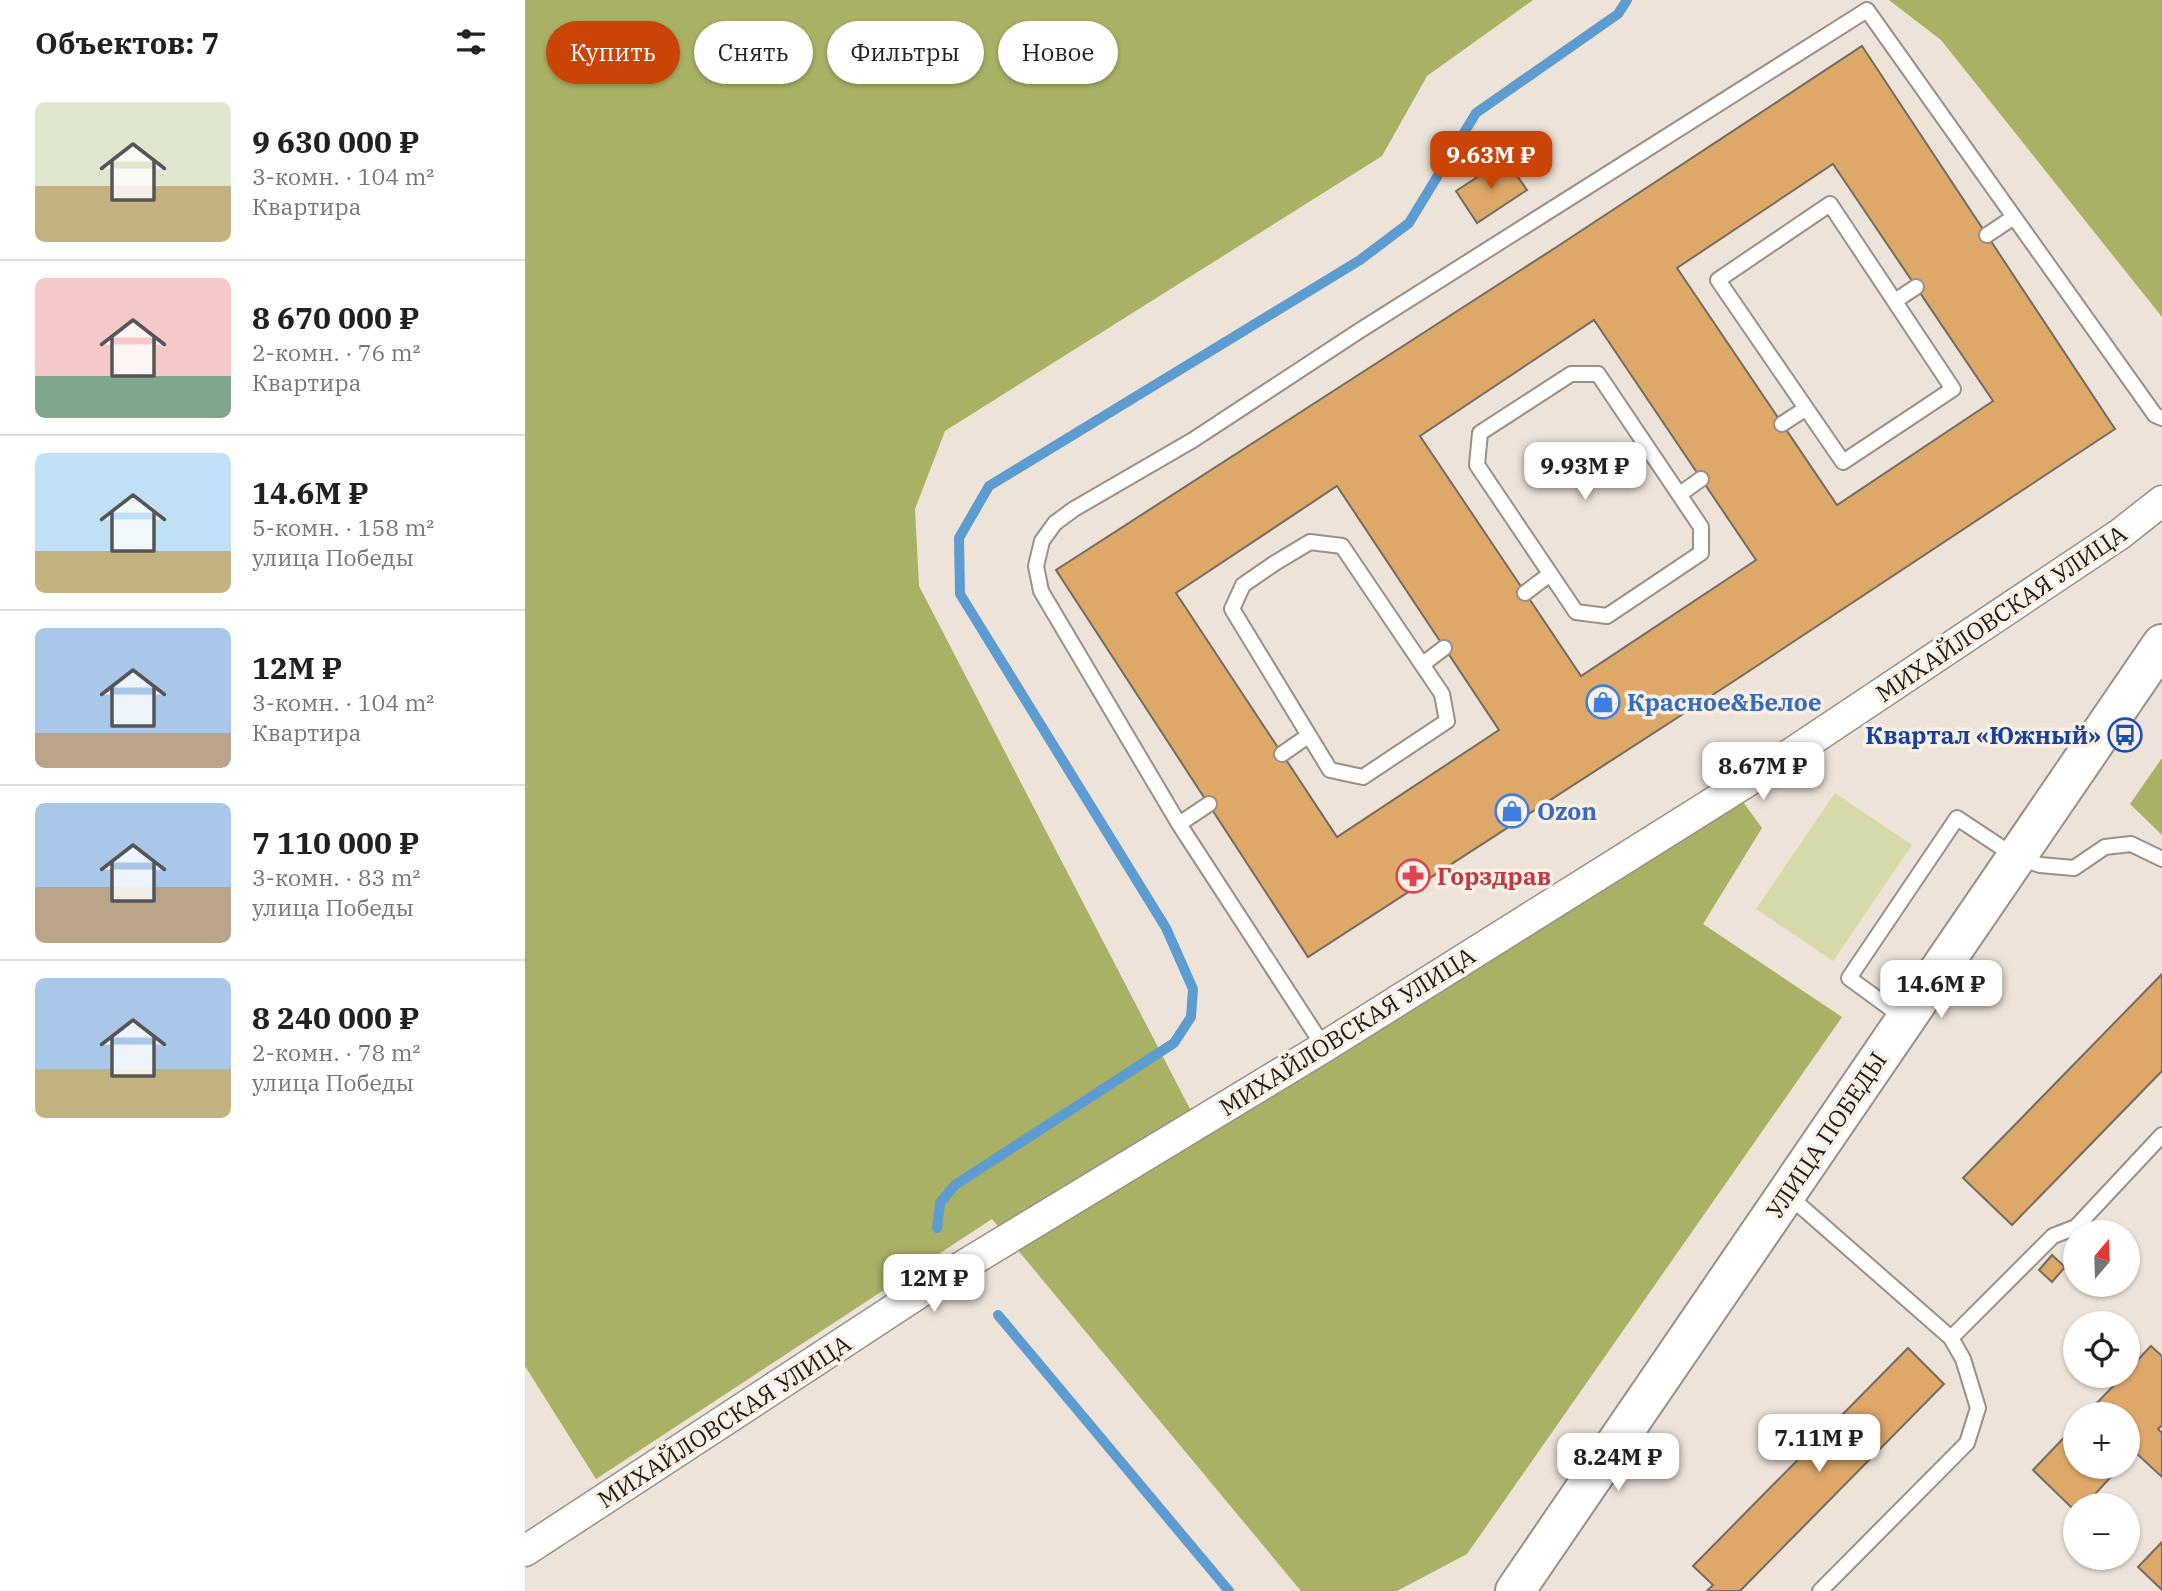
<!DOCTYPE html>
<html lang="ru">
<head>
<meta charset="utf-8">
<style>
  :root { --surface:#fff; --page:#f6f6f6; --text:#202124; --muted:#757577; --line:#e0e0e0; --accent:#ca4406 }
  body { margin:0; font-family:"IBM Plex Serif",serif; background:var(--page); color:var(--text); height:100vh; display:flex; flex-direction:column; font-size:26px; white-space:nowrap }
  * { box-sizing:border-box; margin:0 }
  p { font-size:23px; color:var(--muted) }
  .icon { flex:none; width:38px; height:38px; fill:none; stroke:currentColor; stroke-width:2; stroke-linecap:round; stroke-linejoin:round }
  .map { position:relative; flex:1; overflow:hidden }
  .sheet { display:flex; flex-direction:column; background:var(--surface); width:525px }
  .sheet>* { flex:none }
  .banner { position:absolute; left:21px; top:21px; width:665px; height:63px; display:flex; gap:14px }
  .needle { width:46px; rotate:19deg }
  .fabs { position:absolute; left:1538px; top:1220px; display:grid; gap:14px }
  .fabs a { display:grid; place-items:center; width:77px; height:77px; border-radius:50%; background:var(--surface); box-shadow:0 2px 5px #0004; font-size:35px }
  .price { position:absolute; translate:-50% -60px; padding:0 16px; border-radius:14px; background:#fff; color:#222; font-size:23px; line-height:46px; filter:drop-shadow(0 2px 4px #0008) }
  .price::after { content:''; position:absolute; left:50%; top:42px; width:21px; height:16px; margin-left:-10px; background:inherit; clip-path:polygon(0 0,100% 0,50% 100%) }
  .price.on { background:var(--accent); color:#fff }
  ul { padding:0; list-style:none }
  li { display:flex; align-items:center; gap:21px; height:175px; padding:0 35px }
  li+li { border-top:2px solid var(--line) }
  li span { display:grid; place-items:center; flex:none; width:196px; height:140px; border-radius:10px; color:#555 }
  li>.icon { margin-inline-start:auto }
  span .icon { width:84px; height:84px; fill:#fffc; stroke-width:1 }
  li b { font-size:30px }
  h2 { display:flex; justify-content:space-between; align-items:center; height:84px; padding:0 35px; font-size:30px }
  .chip { padding:0 24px; border-radius:32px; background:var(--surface); box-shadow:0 2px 5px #0004; font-size:24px; line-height:63px }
  .chip.on { background:var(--accent); color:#fff }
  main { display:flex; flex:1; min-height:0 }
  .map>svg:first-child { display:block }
  .green { fill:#d4dba8 }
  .forest { fill:#a8b164 }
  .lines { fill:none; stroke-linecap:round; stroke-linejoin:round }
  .stream { stroke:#5d9cd1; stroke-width:10 }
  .building { fill:#dea869; stroke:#746b62; stroke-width:2; fill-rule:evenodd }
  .lane-casing { stroke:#999087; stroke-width:18 }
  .street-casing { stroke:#999087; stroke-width:33 }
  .secondary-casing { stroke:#999087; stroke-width:42 }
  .lane { stroke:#fff; stroke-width:14 }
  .street { stroke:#fff; stroke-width:30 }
  .secondary { stroke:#fff; stroke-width:38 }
  .labels { text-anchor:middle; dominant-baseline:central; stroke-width:7; stroke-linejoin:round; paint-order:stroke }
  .street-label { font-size:24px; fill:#1e1b17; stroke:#faf0e6 }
  .shop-label { font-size:24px; font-weight:bold; fill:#366cbe; stroke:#faf0e6; text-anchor:start }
  .transit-label { font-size:24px; font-weight:bold; fill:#164399; stroke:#faf0e6; text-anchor:end }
  .health-label { font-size:24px; font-weight:bold; fill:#be3a42; stroke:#faf0e6; text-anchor:start }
</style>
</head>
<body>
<main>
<section class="sheet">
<h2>Объектов: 7<svg class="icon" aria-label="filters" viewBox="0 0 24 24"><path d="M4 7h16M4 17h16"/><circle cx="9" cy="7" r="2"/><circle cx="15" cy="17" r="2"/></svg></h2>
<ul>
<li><span style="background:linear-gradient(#dfe7d0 60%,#c2b280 0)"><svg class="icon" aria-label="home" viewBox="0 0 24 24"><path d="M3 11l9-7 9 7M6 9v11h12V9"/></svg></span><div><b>9 630 000 ₽</b><p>3-комн. · 104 m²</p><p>Квартира</p></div></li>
<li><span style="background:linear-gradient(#f6c9c9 70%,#7fa58c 0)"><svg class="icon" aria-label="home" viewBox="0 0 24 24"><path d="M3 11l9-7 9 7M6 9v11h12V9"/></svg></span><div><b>8 670 000 ₽</b><p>2-комн. · 76 m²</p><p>Квартира</p></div></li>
<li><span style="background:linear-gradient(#bfe0f5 70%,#c2b280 0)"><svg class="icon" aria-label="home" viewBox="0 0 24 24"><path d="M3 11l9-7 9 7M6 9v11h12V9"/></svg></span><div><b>14.6M ₽</b><p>5-комн. · 158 m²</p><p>улица Победы</p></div></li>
<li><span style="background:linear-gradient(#a9c7e8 75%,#b9a48a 0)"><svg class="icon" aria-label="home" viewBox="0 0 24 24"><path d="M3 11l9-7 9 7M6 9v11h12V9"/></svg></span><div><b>12M ₽</b><p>3-комн. · 104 m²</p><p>Квартира</p></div></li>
<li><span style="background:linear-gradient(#a9c7e8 60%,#b9a48a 0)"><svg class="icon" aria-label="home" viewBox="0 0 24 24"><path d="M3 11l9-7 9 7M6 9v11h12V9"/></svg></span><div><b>7 110 000 ₽</b><p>3-комн. · 83 m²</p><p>улица Победы</p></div></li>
<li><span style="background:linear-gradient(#a9c7e8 65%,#c2b280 0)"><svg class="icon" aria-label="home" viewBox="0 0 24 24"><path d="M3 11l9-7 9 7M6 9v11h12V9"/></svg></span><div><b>8 240 000 ₽</b><p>2-комн. · 78 m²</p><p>улица Победы</p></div></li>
</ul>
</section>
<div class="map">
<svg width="1637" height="1591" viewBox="0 0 1637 1591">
  <rect width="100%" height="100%" fill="#ede3d9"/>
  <path class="green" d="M1310,793L1387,845L1308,961L1231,909Z"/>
  <path class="forest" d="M0,0H1008L902,76L857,156L420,431L390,509L394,586L679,1136L1213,795L1237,828L1178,924L1317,1017L942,1554L872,1591H776L467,1219L71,1479L0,1366Z
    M1364,0H1637V317L1416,40Z
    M1637,758V835L1605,804Z"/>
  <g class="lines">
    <path class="stream" d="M412,1228L415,1203L430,1185L649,1043L666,1017L668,989L641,928L435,594L434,538L464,486L835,260L884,223L951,113L1093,14L1102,0
      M473,1315L704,1591"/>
  </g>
  <path class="building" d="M1337,46L1590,429L1209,681L783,957L531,570L1033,246ZM1308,164L1468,401L1312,505L1152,268ZM1069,320L1231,560L1056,676L895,436ZM812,486L974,730L812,837L651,593Z
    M980,159L1002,190L952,223L931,191Z
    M1637,974V1071L1487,1225L1438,1178Z
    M1527,1255L1540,1267L1527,1282L1514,1270Z
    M1626,1346L1637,1356V1425L1633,1429L1637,1433V1477L1610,1452L1603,1460V1414H1561L1598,1376H1603V1370Z
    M1383,1348L1419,1384L1215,1591H1182L1188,1585L1168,1566Z
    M1550,1426V1466H1596L1560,1505H1550V1511L1508,1470Z
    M1637,1542V1590L1613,1567Z"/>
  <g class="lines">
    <defs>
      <path id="lane" d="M1305,204L1428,389L1318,462L1193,280Z
        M1489,217L1630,415L1637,418
        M1370,301L1391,287
        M1046,374H1073L1176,527V553L1082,616L1051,612L952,465L955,433Z
        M1257,424L1280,409
        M1155,494L1176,479
        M785,542L817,546L917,694L922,721L838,777L805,770L707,609L718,585L750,563Z
        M1000,593L1025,574
        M898,664L919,648
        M757,754L783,736
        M654,824L684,804
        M1380,1019L1324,978L1432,818L1491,857L1515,865L1549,868L1580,847L1606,844L1637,859
        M799,1047L654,824L516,591L511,566L517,541L530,523L549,509L668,440L834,331L1342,10L1489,217L1462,235
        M1263,1195L1426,1338L1438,1359L1453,1408L1442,1443L1295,1591
        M1426,1338L1528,1236L1551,1227L1637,1135"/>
      <path id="street" d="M0,1551L400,1289L799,1047L1261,757L1595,534L1637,501"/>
      <path id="secondary" d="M990,1591L1637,644"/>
    </defs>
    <use href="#lane" class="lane-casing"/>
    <use href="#street" class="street-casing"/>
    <use href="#secondary" class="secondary-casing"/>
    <use href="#lane" class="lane"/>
    <use href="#street" class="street"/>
    <use href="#secondary" class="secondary"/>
  </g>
  <defs>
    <symbol id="shop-ring" viewBox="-11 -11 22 22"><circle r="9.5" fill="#faf0e6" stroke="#3f7fe0" stroke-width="1.5"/><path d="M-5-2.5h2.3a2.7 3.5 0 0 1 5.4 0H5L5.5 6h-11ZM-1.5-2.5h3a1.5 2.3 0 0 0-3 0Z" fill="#3f7fe0"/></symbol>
    <symbol id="bus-ring" viewBox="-11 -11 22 22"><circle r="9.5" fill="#faf0e6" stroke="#1a4fb4" stroke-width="1.5"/><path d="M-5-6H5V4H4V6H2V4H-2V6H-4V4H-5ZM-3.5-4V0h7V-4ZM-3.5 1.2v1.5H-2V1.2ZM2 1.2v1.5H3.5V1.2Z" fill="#1a4fb4"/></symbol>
    <symbol id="pharmacy-ring" viewBox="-11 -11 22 22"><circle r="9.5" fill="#faf0e6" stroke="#e0444e" stroke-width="1.5"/><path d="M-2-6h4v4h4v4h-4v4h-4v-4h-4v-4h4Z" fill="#e0444e"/></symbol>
  </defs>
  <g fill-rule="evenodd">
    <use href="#shop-ring" x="1059" y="683" width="38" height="38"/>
    <use href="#bus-ring" x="1581" y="716" width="38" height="38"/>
    <use href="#shop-ring" x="968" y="792" width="38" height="38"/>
    <use href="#pharmacy-ring" x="869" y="857" width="38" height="38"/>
  </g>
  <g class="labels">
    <g class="street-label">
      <text transform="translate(1476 613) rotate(-34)">МИХАЙЛОВСКАЯ УЛИЦА</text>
      <text transform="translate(822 1031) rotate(-32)">МИХАЙЛОВСКАЯ УЛИЦА</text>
      <text transform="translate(1301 1135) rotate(-56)">УЛИЦА ПОБЕДЫ</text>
      <text transform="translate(199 1421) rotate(-33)">МИХАЙЛОВСКАЯ УЛИЦА</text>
    </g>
    <g class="shop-label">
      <text x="1102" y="702">Красное&amp;Белое</text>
      <text x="1012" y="811">Ozon</text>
    </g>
    <g class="transit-label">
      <text x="1576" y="735">Квартал «Южный»</text>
    </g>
    <g class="health-label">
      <text x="912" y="876">Горздрав</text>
    </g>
  </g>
</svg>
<div class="fabs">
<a><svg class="needle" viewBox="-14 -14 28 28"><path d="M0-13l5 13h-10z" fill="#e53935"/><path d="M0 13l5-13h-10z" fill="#757577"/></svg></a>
<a><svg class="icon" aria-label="locate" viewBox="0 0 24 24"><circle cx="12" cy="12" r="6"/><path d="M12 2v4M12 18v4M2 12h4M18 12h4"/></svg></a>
<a>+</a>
<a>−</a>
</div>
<b class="price on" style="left:966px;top:191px">9.63M ₽</b>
<b class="price" style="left:1060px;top:502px">9.93M ₽</b>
<b class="price" style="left:1238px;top:802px">8.67M ₽</b>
<b class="price" style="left:1416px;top:1020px">14.6M ₽</b>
<b class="price" style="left:409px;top:1314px">12M ₽</b>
<b class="price" style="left:1294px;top:1474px">7.11M ₽</b>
<b class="price" style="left:1093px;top:1493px">8.24M ₽</b>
<div class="banner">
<a class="chip on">Купить</a>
<a class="chip">Снять</a>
<a class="chip">Фильтры</a>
<a class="chip">Новое</a>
</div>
</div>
</main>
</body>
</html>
